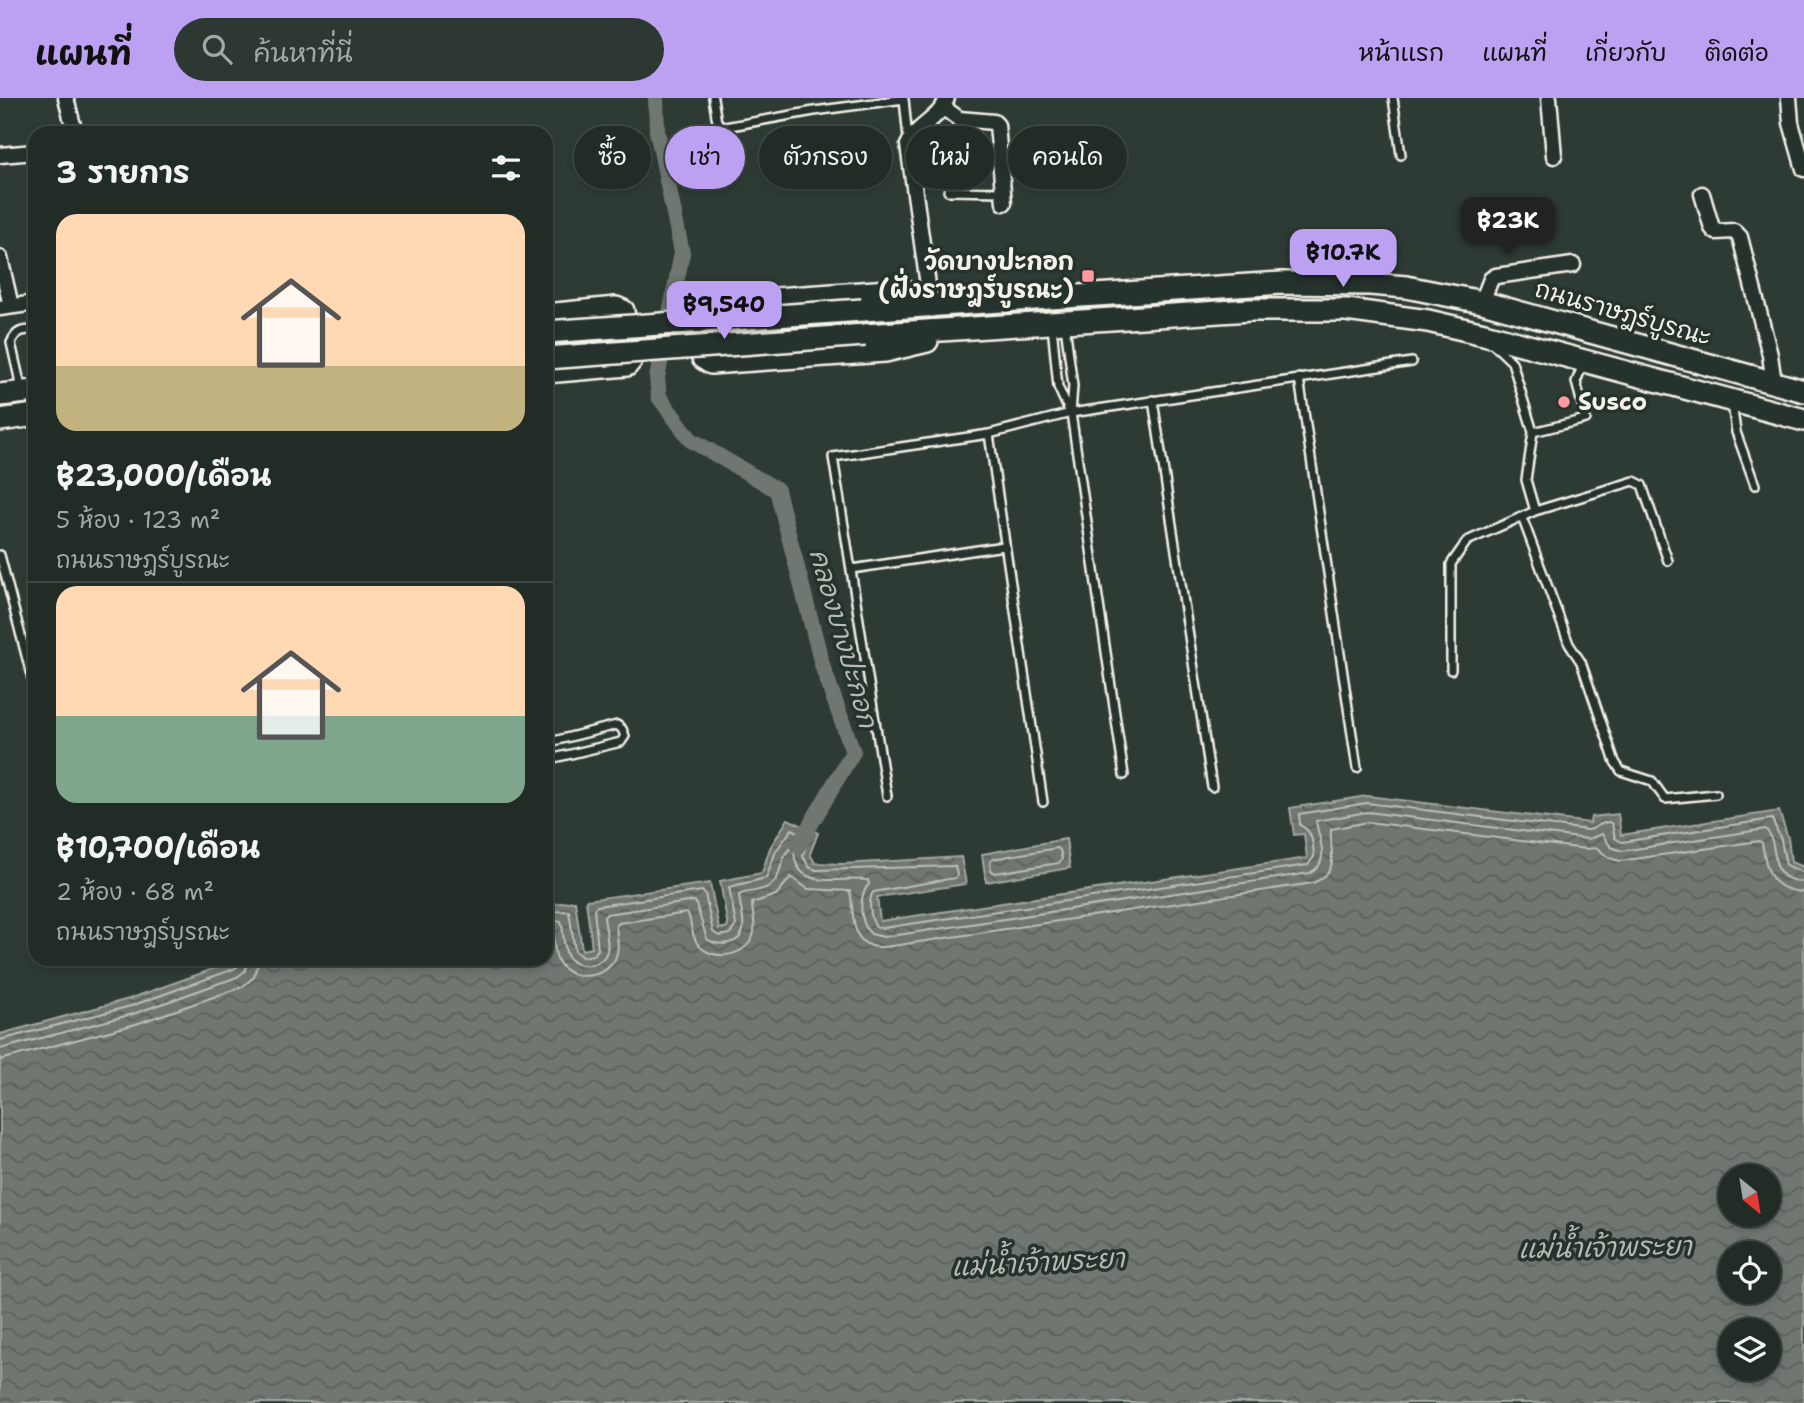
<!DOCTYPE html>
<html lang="th">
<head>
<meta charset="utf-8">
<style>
  :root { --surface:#222c27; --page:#2e3833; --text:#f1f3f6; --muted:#a2a7a7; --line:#3f4844; --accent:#bca0f2 }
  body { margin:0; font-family:"Shantell Sans","Playpen Sans Thai",sans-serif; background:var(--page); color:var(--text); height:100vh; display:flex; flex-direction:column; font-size:26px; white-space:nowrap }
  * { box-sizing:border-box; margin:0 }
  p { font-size:23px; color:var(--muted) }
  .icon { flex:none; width:38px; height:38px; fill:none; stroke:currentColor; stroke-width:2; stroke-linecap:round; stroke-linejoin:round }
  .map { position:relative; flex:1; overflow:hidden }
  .side { position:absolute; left:28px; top:28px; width:525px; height:840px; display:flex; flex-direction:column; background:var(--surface); border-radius:21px; box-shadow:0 4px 10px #0003,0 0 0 2px var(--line) }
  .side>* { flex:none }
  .hud { position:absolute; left:574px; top:28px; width:665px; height:63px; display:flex; gap:14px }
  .needle { width:46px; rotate:150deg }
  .tools { position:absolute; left:1718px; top:1066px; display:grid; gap:14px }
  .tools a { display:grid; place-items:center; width:63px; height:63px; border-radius:50%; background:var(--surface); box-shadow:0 4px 10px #0003,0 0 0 2px var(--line); font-size:35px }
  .price { position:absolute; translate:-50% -60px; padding:0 16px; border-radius:14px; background:var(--accent); color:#111; font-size:23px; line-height:46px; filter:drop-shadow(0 2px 4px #0008) }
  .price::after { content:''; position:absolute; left:50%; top:42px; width:21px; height:16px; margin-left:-10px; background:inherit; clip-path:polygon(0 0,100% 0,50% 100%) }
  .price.on { background:#222; color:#fff }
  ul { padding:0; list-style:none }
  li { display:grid; align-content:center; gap:14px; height:371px; padding:0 28px }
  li+li { border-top:2px solid var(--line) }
  li span { display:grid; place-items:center; height:217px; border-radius:21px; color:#555 }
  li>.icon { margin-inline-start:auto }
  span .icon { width:126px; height:126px; fill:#fffc; stroke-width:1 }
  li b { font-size:30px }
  h2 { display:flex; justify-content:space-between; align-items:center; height:84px; padding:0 28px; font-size:30px }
  .chip { padding:0 24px; border-radius:32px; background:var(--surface); box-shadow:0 4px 10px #0003,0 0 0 2px var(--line); font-size:24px; line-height:63px }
  .chip.on { background:var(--accent); color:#111 }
  header { display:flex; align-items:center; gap:42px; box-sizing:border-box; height:98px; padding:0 35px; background:var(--accent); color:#111 }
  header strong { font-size:33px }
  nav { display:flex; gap:38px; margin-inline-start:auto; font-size:24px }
  .search { width:490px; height:63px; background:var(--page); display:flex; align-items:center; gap:18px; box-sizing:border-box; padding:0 24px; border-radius:38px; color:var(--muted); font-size:26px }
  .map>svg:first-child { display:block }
  .water { fill:url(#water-waves); stroke:#a4a8a0; stroke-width:2; fill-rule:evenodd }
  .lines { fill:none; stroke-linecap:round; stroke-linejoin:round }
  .shore { stroke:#bfc0b8; stroke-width:2 }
  .canal { stroke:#6f7770; stroke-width:16 }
  .lane-casing { stroke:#f4f1e8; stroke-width:12 }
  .street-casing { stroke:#f4f1e8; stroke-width:19 }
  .secondary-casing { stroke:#f4f1e8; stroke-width:26 }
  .lane { stroke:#26332d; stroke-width:7 }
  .street { stroke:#26332d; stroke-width:14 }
  .secondary { stroke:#26332d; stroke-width:21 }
  .secondary-bridge-casing { stroke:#f4f1e8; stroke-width:26; stroke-linecap:butt }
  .secondary-bridge { stroke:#26332d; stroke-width:21 }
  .poi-dot { fill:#ff9aa2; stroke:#26332d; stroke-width:2.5 }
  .labels { text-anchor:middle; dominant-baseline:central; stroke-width:7; stroke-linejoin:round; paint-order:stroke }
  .poi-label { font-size:24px; font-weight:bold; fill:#f4f1e8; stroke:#26332d; text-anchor:end }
  .street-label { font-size:24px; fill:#f4f1e8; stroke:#26332d }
  .water-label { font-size:26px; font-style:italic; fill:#b8bab2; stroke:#26332d }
</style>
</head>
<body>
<header>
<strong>แผนที่</strong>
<div class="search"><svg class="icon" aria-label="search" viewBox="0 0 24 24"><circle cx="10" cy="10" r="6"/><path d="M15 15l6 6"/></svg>ค้นหาที่นี่</div>
<nav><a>หน้าแรก</a><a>แผนที่</a><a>เกี่ยวกับ</a><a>ติดต่อ</a></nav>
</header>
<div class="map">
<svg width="1804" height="1305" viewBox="0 0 1804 1305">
  <defs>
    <pattern id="water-waves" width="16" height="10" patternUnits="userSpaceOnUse" patternTransform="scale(1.75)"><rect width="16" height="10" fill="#6f7770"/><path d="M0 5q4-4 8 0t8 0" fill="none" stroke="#5c605b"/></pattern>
  </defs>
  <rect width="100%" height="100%" fill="#2e3b34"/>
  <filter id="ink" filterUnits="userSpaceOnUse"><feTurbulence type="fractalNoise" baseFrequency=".0143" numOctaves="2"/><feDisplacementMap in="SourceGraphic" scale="14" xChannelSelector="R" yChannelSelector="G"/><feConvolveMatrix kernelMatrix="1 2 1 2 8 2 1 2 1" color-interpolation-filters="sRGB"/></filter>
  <g filter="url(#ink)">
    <path class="water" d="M1367,698L1590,725L1591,719L1618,716L1621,737L1779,713L1788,740L1791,764L1804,769V1305H0V936L129,901L241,861H546V807L575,803L582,852L592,850L586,802L710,785L719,831L728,829L720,783L762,775L770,750L788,721L818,735L810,756L815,765L843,766L961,759L966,786L877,799L880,823L1307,760L1304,736L1294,737L1290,710ZM1769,1078V1116H1731V1078ZM1731,1155H1769V1194H1731ZM1731,1232H1769V1270H1731Z
      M1066,741L1070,770L986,784L982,756Z"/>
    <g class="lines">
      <path class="shore" d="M1057,750L1060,752L1062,761L1059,765L995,775L991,773L990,764L992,761Z
        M546,814L569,813L575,853L582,859L593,857L598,852L594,811L597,808L702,793L705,796L713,834L719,838L730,836L736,827L729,789L766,780L776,753L792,731L808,739L803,758L809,769L816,772L955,768L957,777L955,780L873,794C868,802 870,821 876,829L883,830L1308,767L1314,759C1313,745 1313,733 1300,727L1299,716L1367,705L1588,732C1597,731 1597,725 1609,724L1612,726L1615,740L1622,744L1772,721L1781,742L1786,767L1804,775
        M546,823H561C564,834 563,847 567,857C574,873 603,870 607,853C609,843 605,829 604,819L607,816L695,803L707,841C714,846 720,847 729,845C753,840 740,814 739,797C749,792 763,794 771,787C783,778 779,758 792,749L794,751C794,795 840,778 868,782L869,786C858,798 859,824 871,836L884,839L1310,775C1332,764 1318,740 1316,723L1367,714L1588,741L1602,736L1611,749L1622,753L1766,731C1782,752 1764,781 1804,784
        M546,833L553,835C554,844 554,855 558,863C569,884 604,882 615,861C620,851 617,839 616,828L619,825L687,815L689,818C691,827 692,837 697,845C710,864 745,860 753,838C757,827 752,816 752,805L776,797L791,779L808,791L850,793C855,818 848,851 885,849L1313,785C1342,773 1329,754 1331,731L1368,724L1586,751L1597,750L1609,760L1620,763L1759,743L1762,745C1767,774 1770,792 1804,794
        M0,942L131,908L234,871L239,867L240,861
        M0,951L133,916L237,879L245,873L248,861
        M0,962L136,926L242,889L254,879L259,861"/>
      <path class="canal" d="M656,0L657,33L682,155L657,280L659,299L691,342L777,392L823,570L853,654L798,748"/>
      <defs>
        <path id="lane" d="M713,0L717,24L725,29L814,13L904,1L908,41
          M1393,0L1401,57
          M947,58L1001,56
          M948,93L1003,94
          M1065,227L1073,288L1071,315L1124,677
          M1052,228L1058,289L1070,315
          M1492,245L1512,264L1533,334L1526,382L1535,413
          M1299,280L1357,670
          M22,293L11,245C16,232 23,232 35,232
          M1153,302L1212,689
          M1732,305L1736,334L1755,387
          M1533,334L1586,321L1576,284L1583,266
          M989,336L1043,704
          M1522,419L1569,546L1581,564L1615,664L1621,673L1652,683L1665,701L1716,696
          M0,457L35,592
          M852,471L1004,448
          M1451,572V466L1467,443L1535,413L1634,383L1642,387L1668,463
          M546,645L617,627L622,631L625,638L621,644L546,662
          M887,698L833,359L989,336L1071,315L1412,264"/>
        <path id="street" d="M66,0L75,35
          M1549,0L1554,58
          M1789,0L1791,25L1804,71
          M944,10L959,21L994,24L997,27L1004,105
          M0,57L35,54
          M1702,96L1712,130L1716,134L1734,133L1740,139L1770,257L1774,285
          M0,160L11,208
          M1482,204L1491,181L1496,178L1573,167
          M931,208L908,47C917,26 940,22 947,0
          M0,210L35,205"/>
        <path id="secondary" d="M862,212L1282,185L1370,186L1406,189L1482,204L1804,293
          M546,217L616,210L623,213L631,262L627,267L546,274
          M865,237L1250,212H1346L1428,223L1484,236L1804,322
          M927,243L885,253L711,265L703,260L697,216L700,209L707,206L903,192L931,208
          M0,297L35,293
          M0,322L35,317"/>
      </defs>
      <use href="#lane" class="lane-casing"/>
      <use href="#street" class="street-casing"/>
      <use href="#secondary" class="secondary-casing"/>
      <use href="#lane" class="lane"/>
      <use href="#street" class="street"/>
      <use href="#secondary" class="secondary"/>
      <defs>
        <path id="secondary-bridge" d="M546,234L862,212
          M546,260L865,237"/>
      </defs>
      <use href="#secondary-bridge" class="secondary-bridge-casing"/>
      <use href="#secondary-bridge" class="secondary-bridge"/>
    </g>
  </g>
  <g class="poi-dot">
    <rect x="1081" y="171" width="14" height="14" rx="3.5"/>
    <circle cx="1564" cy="304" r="7"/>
  </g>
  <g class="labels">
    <g class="poi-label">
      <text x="1074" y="164">วัดบางปะกอก<tspan x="1074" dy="28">(ฝั่งราษฎร์บูรณะ)</tspan></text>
      <text x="1578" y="304" text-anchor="start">Susco</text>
    </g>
    <g class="street-label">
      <text transform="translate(1623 215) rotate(16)">ถนนราษฎร์บูรณะ</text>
    </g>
    <g class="water-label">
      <text transform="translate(844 540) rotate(74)">คลองบางปะกอก</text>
      <text transform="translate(1605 1149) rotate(-1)">แม่น้ำเจ้าพระยา</text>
      <text transform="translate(1038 1164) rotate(-3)">แม่น้ำเจ้าพระยา</text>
    </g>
  </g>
</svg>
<div class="tools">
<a><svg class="needle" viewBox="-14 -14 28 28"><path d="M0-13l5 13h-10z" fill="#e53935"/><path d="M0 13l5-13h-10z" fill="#a2a7a7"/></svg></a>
<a><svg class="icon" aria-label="locate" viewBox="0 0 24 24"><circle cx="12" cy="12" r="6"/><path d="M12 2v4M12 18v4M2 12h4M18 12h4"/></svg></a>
<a><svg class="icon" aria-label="layers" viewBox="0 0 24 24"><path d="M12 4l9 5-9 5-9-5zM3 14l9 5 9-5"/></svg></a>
</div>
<b class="price on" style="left:1508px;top:159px">฿23K</b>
<b class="price" style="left:1343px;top:191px">฿10.7K</b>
<b class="price" style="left:724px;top:243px">฿9,540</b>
<div class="hud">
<a class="chip">ซื้อ</a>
<a class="chip on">เช่า</a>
<a class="chip">ตัวกรอง</a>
<a class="chip">ใหม่</a>
<a class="chip">คอนโด</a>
</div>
<section class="side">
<h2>3 รายการ<svg class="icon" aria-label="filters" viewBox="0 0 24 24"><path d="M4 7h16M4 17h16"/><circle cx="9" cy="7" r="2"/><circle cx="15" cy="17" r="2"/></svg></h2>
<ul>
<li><span style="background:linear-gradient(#ffd9b3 70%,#c2b280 0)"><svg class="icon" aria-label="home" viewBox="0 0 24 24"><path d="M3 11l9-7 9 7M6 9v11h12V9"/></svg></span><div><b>฿23,000/เดือน</b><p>5 ห้อง · 123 m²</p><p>ถนนราษฎร์บูรณะ</p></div></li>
<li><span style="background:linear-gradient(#ffd9b3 60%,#7fa58c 0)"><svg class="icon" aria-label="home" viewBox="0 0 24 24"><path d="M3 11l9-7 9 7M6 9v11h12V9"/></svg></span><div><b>฿10,700/เดือน</b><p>2 ห้อง · 68 m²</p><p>ถนนราษฎร์บูรณะ</p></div></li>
</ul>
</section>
</div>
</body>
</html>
